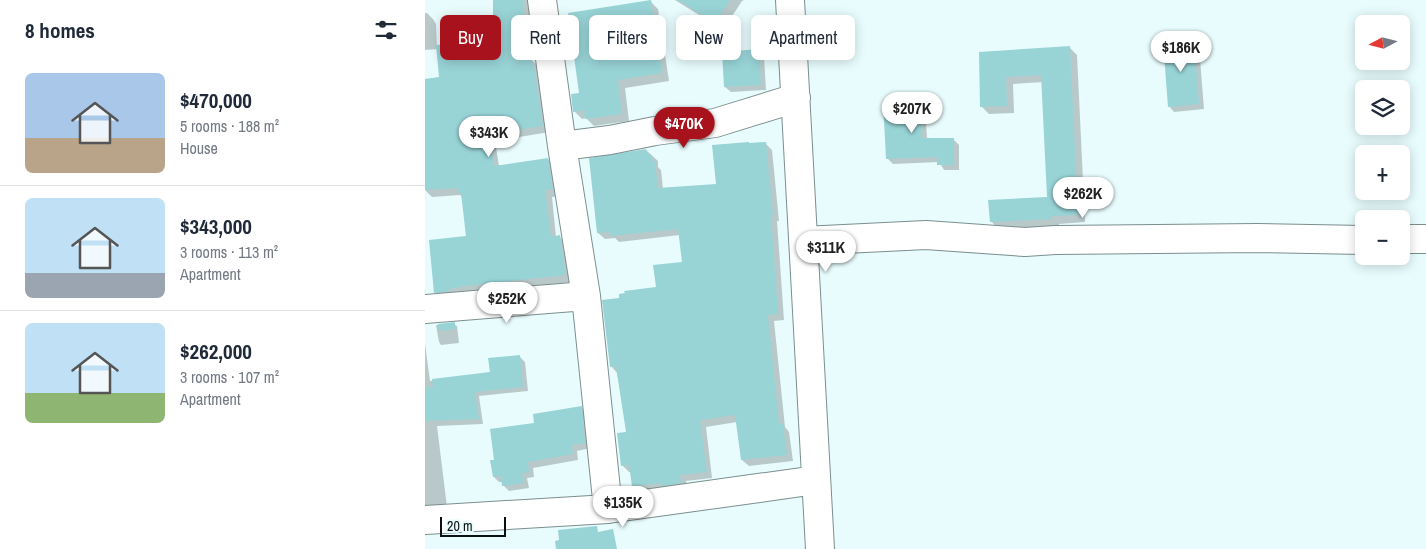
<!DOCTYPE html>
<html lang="en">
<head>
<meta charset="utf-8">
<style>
  :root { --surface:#fff; --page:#f2f2f3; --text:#1f2937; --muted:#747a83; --line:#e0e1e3; --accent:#a8121c }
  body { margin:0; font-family:"Archivo Narrow",sans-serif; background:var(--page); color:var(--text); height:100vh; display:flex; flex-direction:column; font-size:19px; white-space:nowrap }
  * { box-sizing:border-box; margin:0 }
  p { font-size:16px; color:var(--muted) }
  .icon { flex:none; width:28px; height:28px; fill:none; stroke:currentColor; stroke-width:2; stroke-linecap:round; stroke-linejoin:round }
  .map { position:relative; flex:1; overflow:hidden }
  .sheet { display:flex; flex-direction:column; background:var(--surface); width:425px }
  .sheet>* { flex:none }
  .guide { position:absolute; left:15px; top:15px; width:475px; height:45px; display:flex; gap:10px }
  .needle { width:32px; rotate:263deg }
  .fabs { position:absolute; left:930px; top:15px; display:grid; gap:10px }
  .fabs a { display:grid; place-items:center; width:55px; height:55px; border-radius:8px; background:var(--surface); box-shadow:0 2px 12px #0003; font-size:25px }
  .scale { position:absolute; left:15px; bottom:12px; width:66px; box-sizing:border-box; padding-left:5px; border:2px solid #091010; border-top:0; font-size:14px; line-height:18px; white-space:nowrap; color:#091010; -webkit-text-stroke:4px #e8fcfd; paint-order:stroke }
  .price { position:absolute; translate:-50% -42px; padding:0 11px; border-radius:18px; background:#fff; color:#222; font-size:16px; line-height:32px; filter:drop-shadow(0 1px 2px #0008) }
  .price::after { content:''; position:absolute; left:50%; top:30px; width:15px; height:11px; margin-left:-8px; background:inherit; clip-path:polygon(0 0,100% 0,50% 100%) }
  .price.selected { background:var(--accent); color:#fff }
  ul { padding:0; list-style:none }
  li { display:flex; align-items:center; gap:15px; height:125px; padding:0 25px }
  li+li { border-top:1px solid var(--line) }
  li span { display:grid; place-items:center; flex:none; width:140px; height:100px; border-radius:8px; color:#555 }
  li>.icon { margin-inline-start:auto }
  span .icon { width:60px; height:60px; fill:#fffc; stroke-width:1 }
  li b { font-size:21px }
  h2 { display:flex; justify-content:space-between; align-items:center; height:60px; padding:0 25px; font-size:21px }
  .chip { padding:0 18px; border-radius:8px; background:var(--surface); box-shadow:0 2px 12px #0003; font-size:18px; line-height:45px }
  .chip.selected { background:var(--accent); color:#fff }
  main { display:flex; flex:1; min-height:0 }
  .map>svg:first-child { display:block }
  .shadow { fill:#0003 }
  .building { fill:#98d3d6 }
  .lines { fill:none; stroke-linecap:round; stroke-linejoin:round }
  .minor-casing { stroke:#7c8e8e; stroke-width:30 }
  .minor { stroke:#fff; stroke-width:28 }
</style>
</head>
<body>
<main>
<section class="sheet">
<h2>8 homes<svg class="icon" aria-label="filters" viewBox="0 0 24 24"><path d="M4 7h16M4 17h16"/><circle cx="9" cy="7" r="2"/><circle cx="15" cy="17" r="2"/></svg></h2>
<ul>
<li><span style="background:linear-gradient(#a9c7e8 65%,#b9a48a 0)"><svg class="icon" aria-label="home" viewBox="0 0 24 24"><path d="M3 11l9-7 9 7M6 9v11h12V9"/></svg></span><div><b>$470,000</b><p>5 rooms · 188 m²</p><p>House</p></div></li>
<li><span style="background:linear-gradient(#bfe0f5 75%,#9aa5b1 0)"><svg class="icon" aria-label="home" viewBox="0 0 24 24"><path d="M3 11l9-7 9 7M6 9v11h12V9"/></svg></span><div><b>$343,000</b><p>3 rooms · 113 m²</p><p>Apartment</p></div></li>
<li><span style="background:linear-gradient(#bfe0f5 70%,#8fb573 0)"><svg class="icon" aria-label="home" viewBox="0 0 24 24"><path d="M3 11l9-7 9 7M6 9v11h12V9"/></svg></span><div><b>$262,000</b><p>3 rooms · 107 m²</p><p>Apartment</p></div></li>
</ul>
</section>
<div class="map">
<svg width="1001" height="549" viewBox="0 0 1001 549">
  <rect width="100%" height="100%" fill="#e8fcfd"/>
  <path class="shadow" d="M69,0H105L106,59L113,66L125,132L70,141L74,166L123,159L130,167L135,196L127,197L131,237H135L142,244L147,282L47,293L18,299L11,292L42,237L37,197L35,195L7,197L0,190V81L15,78L13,49L0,50V13H2L8,19L11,24L12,47L48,44L69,20Z
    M250,0H319L317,1L298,30Z
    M225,1L233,9L244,81L200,88L204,121L169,126L161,118L157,119L149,111L156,94Z
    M769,40L774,46L779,109L749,112L744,106Z
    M644,47L652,55L660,222L634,224V226L573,229L566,221L623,198L618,82L588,84L589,113L564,114L557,107L555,54Z
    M333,51L339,56L341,90L306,92L300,87Z
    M495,100L500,106L502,139H528L534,145V170H519L514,162L468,164L463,159Z
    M340,143L347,150L354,221H352L359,320L349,321L360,427L364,432L368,461L324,466L317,460L312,422L281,427L287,478L261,481L262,489L214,492L208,486L206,472H204L198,466L194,434L202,433L192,373L186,366L196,299L232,288L258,263L255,235L194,242L190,238L180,239L173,233L221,150L233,161V167L236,170L238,189L293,185Z
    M29,324L32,326L34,343L16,345L14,342L11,325Z
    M0,344L5,381L66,373L94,356L100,362L103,391L54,396L58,424L12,426L22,507L0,509Z
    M156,407L162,413L166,448L152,451L153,460L108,468L109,477L102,478L104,488L84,491L78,485V482H74L69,477L71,461L111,424Z"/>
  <path class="building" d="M68,0H98L99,59L106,58L108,67H109L118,126L64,134L69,166L123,158L128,189L120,190L126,237L135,235L141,275L40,286L25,289V291L9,293L4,240L41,236L36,193H32V188L0,190V79L14,77L11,45L47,43L45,21L68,19Z
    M226,0L237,73L193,80L197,114L160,119L159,110L148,112L146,94L154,93L143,13Z
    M253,0H305L290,23Z
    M769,39L774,104L743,107L738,41Z
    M645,46L653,215L627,216V219L565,222L563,200L622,197L616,75L581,77L582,106L555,107L554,52Z
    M334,49L336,85L299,87L297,52Z
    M495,99L497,138H529V165H512V157L461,159L458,101Z
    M324,142V143L341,142L348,214L346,215L353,314L343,315L354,424H358L362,455L316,460L310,415L275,420L282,472L255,475L256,483L237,486V483L207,486L204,465L196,466L192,433L201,432L191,366L185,367L177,300L194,298V294L200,293L199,291L231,287L228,265L257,262L253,229L186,236L185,232L172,233L164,158L221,149L222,154H226L228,162H230L233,188L291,184L287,145Z
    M30,322V329L14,331L13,324Z
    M95,355L98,387L50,392L54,419L0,421V387H8L7,379L65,372L63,358Z
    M157,406L160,443L147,445L148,454L103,462L104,472L97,473L99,483L77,486L76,476L68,477L65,460H69L65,429L109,423L108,414Z
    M172,526L173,532L188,529L192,549H131L130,541L134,540L133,530Z"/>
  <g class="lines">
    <defs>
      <path id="minor" d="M117,0L137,146L161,296L183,509
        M365,0L395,549
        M137,146L185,140L230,131L290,123L371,98
        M976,239H1001
        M378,241L501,235L600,242L630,240L833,238L939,240
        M0,309L161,296
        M0,520L183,509L391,480"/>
    </defs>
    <use href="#minor" class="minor-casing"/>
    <use href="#minor" class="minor"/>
  </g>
</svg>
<div class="fabs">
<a><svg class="needle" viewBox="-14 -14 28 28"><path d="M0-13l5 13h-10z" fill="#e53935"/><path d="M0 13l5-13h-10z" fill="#747a83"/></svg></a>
<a><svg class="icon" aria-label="layers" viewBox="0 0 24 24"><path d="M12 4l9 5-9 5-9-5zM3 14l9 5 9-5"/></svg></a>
<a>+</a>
<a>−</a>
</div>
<div class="scale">20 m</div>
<b class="price" style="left:756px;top:73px">$186K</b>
<b class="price" style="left:487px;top:134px">$207K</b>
<b class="price selected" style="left:259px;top:149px">$470K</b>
<b class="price" style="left:64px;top:158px">$343K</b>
<b class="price" style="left:658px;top:219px">$262K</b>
<b class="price" style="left:401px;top:273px">$311K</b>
<b class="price" style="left:82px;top:324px">$252K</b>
<b class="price" style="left:198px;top:528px">$135K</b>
<div class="guide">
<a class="chip selected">Buy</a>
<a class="chip">Rent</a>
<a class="chip">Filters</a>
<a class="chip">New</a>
<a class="chip">Apartment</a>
</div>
</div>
</main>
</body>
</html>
